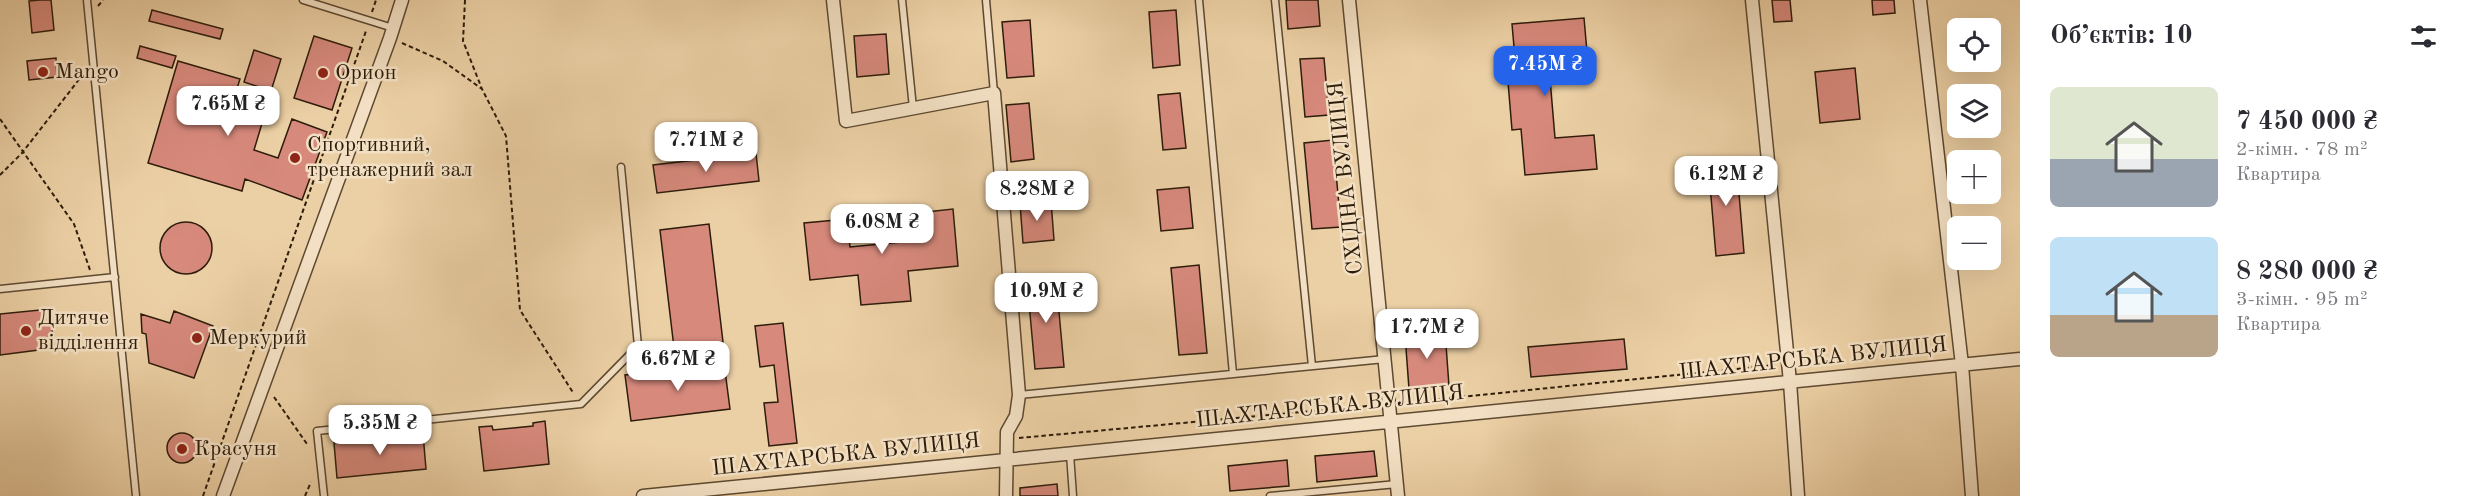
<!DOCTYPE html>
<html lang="uk">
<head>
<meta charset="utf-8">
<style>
  :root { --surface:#fff; --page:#f7f7f7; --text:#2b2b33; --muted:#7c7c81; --accent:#2563eb }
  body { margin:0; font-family:"Old Standard TT",serif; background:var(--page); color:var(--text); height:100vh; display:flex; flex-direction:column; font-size:22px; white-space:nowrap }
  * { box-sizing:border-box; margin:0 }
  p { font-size:20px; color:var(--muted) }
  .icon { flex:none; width:33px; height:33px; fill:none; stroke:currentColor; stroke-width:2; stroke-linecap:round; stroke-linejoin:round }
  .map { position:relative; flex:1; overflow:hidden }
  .drawer { display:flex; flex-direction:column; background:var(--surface); width:450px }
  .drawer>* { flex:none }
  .tools { position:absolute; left:1947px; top:18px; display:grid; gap:12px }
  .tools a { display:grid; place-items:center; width:54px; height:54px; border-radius:9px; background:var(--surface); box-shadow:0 6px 24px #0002; font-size:30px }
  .price { position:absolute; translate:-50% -51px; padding:0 14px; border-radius:12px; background:#fff; color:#222; font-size:20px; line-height:39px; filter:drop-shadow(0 2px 3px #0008) }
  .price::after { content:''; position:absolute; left:50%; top:36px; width:18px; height:14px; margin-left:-9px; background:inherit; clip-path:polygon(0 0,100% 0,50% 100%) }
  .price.current { background:var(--accent); color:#fff }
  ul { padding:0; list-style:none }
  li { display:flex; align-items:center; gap:18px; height:150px; padding:0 30px }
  li span { display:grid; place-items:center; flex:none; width:168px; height:120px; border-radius:9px; color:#555 }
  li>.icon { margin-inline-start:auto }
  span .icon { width:72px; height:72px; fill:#fffc; stroke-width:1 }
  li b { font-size:26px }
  h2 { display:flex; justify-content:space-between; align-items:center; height:72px; padding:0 30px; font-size:26px }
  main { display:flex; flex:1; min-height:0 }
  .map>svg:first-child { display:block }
  .building { fill:#d7897c; stroke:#2d1c0a; stroke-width:1.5 }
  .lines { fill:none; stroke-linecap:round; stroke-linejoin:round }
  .lane-casing { stroke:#5d4931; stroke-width:9 }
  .street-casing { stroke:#5d4931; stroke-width:15 }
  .path { stroke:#2d1c0a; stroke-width:2; stroke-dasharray:4.5 3; stroke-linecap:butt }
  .lane { stroke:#f3e0c4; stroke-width:6 }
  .street { stroke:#f3e0c4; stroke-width:12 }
  .poi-dot { fill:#8f2418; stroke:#f3e0c4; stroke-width:2 }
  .labels { text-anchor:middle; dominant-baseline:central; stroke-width:5; stroke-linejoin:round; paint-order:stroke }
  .poi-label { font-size:22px; fill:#2d1c0a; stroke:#f3e0c4; text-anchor:start }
  .street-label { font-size:22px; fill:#2d1c0a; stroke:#f3e0c4 }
</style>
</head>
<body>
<main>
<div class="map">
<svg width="2020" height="496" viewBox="0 0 2020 496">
  <rect width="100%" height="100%" fill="#ecd0a5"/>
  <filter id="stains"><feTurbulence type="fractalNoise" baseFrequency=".00333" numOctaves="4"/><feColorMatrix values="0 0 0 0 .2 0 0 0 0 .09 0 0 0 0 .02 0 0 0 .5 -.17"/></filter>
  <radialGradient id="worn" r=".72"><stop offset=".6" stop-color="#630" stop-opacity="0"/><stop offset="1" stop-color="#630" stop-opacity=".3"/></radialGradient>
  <path class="building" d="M40,0H51L54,30L32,33L29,1Z
    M1286,0H1318L1320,26L1288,29Z
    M1772,0H1790L1792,21L1774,22Z
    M1872,0H1894L1895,13L1873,15Z
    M152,10L223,29L220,39L149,21Z
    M1176,10L1180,65L1153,68L1149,12Z
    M1584,18L1587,52L1548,55L1555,138L1594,135L1597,169L1525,175L1521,129L1512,130L1507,70H1516L1512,24Z
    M1030,20L1034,76L1007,78L1002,22Z
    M886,34L889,74L857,77L854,36Z
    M314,36L352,48L332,110L294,98Z
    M140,46L176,56L172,68L137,58Z
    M254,50L281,59L271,91L244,82Z
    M56,58L57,77L29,80L27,61Z
    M1324,58L1329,115L1305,117L1300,59Z
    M178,61L240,79L234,98L266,110L254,150L278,158L292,119L327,132L302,200L245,179L242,191L148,163Z
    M1855,68L1860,119L1820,123L1815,72Z
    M1180,93L1186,148L1163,150L1158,95Z
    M1029,103L1034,159L1011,162L1006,105Z
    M1333,140L1341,227L1312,229L1304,143Z
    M756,153L759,181L657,193L653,165Z
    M1736,158L1744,253L1716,256L1708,161Z
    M1189,187L1193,228L1161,231L1157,190Z
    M1051,201L1054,240L1023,243L1020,204Z
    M953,209L958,266L908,271L911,301L861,305L858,275L810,280L804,223L847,219L850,247L911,241L908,214Z
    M160 248a26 26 0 1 1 52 0a26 26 0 1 1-52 0Z
    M709,224L723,342L674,348L660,230Z
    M1199,265L1207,353L1179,355L1171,268Z
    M1056,279L1064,367L1035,369L1027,281Z
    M50,309L54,348L0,355V314Z
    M174,311L213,326L194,378L149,363L146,334L142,333L141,314L170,323Z
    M783,323L797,443L769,446L764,403L778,402L774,365L760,367L755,326Z
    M1445,331L1449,386L1409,389L1405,335Z
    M1624,339L1627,369L1531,377L1528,347Z
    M724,363L730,409L631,421L625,375Z
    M545,421L549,464L484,471L479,427L492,426L493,430L533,426V423Z
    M167 448a15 15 0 1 1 30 0a15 15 0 1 1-30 0Z
    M423,434L426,469L337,478L334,443Z
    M1374,451L1377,476L1317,482L1315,456Z
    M1287,460L1289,486L1230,491L1228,466Z
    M1057,484L1058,496H1020V488Z"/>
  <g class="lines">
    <defs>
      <path id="lane" d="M87,0L136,496
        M303,0L393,28
        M902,0L913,108
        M986,0L994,93
        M1199,0L1233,374
        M1275,0L1312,366
        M0,289L115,277
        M1019,395L1385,359
        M1070,454L1073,496
        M324,496L317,431L581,404L638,346L621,167
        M1270,496L1397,484"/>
      <path id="street" d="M833,0L846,121L994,93L1019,395L1016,416L1007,432L1006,496
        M1349,0L1398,496
        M1752,0L1790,382L1798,496
        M1920,0L1962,365L1972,496
        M223,496L390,38L402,0
        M643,496L2020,359"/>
    </defs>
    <use href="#lane" class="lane-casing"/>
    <use href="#street" class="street-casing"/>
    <path class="path" d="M465,0L463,41L482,89
      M98,6L103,0
      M372,12L376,0
      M402,43L443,61L482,89L506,136L520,310L574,394
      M0,119L74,224L90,270
      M0,175L22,153L84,73
      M274,397L307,444
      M1401,403L1775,365
      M1019,438L1378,405
      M203,496L366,31
      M305,496L311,482"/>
    <use href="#lane" class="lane"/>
    <use href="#street" class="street"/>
  </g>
  <g class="poi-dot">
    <circle cx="43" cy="72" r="6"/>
    <circle cx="323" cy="73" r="6"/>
    <circle cx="295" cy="158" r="6"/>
    <circle cx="26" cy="331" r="6"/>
    <circle cx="197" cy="338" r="6"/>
    <circle cx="182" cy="449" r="6"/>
  </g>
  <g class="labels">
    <g class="poi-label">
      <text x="55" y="72">Mango</text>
      <text x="335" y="73">Орион</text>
      <text x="307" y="145">Спортивний,<tspan x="307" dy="25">тренажерний зал</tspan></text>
      <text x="38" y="318">Дитяче<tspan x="38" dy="25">відділення</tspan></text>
      <text x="209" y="338">Меркурий</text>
      <text x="194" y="449">Красуня</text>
    </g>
    <g class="street-label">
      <text transform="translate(1346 178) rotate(-96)">СХІДНА ВУЛИЦЯ</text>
      <text transform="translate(1813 359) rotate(-6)">ШАХТАРСЬКА ВУЛИЦЯ</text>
      <text transform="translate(1330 407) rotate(-6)">ШАХТАРСЬКА ВУЛИЦЯ</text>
      <text transform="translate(846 455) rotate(-6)">ШАХТАРСЬКА ВУЛИЦЯ</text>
    </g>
  </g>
  <rect width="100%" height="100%" filter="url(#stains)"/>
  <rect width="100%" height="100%" fill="url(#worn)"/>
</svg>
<div class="tools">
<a><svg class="icon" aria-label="locate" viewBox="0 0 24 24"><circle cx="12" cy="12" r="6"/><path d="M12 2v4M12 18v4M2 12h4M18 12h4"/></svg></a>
<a><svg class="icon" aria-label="layers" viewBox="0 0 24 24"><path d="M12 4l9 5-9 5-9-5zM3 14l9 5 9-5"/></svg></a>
<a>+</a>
<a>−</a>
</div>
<b class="price current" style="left:1545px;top:97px">7.45M ₴</b>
<b class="price" style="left:228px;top:137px">7.65M ₴</b>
<b class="price" style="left:706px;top:173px">7.71M ₴</b>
<b class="price" style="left:1726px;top:207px">6.12M ₴</b>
<b class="price" style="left:1037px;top:222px">8.28M ₴</b>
<b class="price" style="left:882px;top:255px">6.08M ₴</b>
<b class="price" style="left:1046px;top:324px">10.9M ₴</b>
<b class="price" style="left:1427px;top:360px">17.7M ₴</b>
<b class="price" style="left:678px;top:392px">6.67M ₴</b>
<b class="price" style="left:380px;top:456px">5.35M ₴</b>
</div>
<section class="drawer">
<h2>Об’єктів: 10<svg class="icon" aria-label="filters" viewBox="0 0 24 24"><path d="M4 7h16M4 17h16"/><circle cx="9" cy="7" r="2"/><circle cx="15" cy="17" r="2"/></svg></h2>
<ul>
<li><span style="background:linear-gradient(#dfe7d0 60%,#9aa5b1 0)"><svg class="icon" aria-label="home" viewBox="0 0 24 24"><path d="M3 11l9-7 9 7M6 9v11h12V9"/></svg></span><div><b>7 450 000 ₴</b><p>2-кімн. · 78 m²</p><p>Квартира</p></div></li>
<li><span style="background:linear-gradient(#bfe0f5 65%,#b9a48a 0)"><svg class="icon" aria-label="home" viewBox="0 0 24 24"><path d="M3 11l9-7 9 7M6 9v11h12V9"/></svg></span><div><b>8 280 000 ₴</b><p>3-кімн. · 95 m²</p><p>Квартира</p></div></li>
</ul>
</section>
</main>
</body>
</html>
